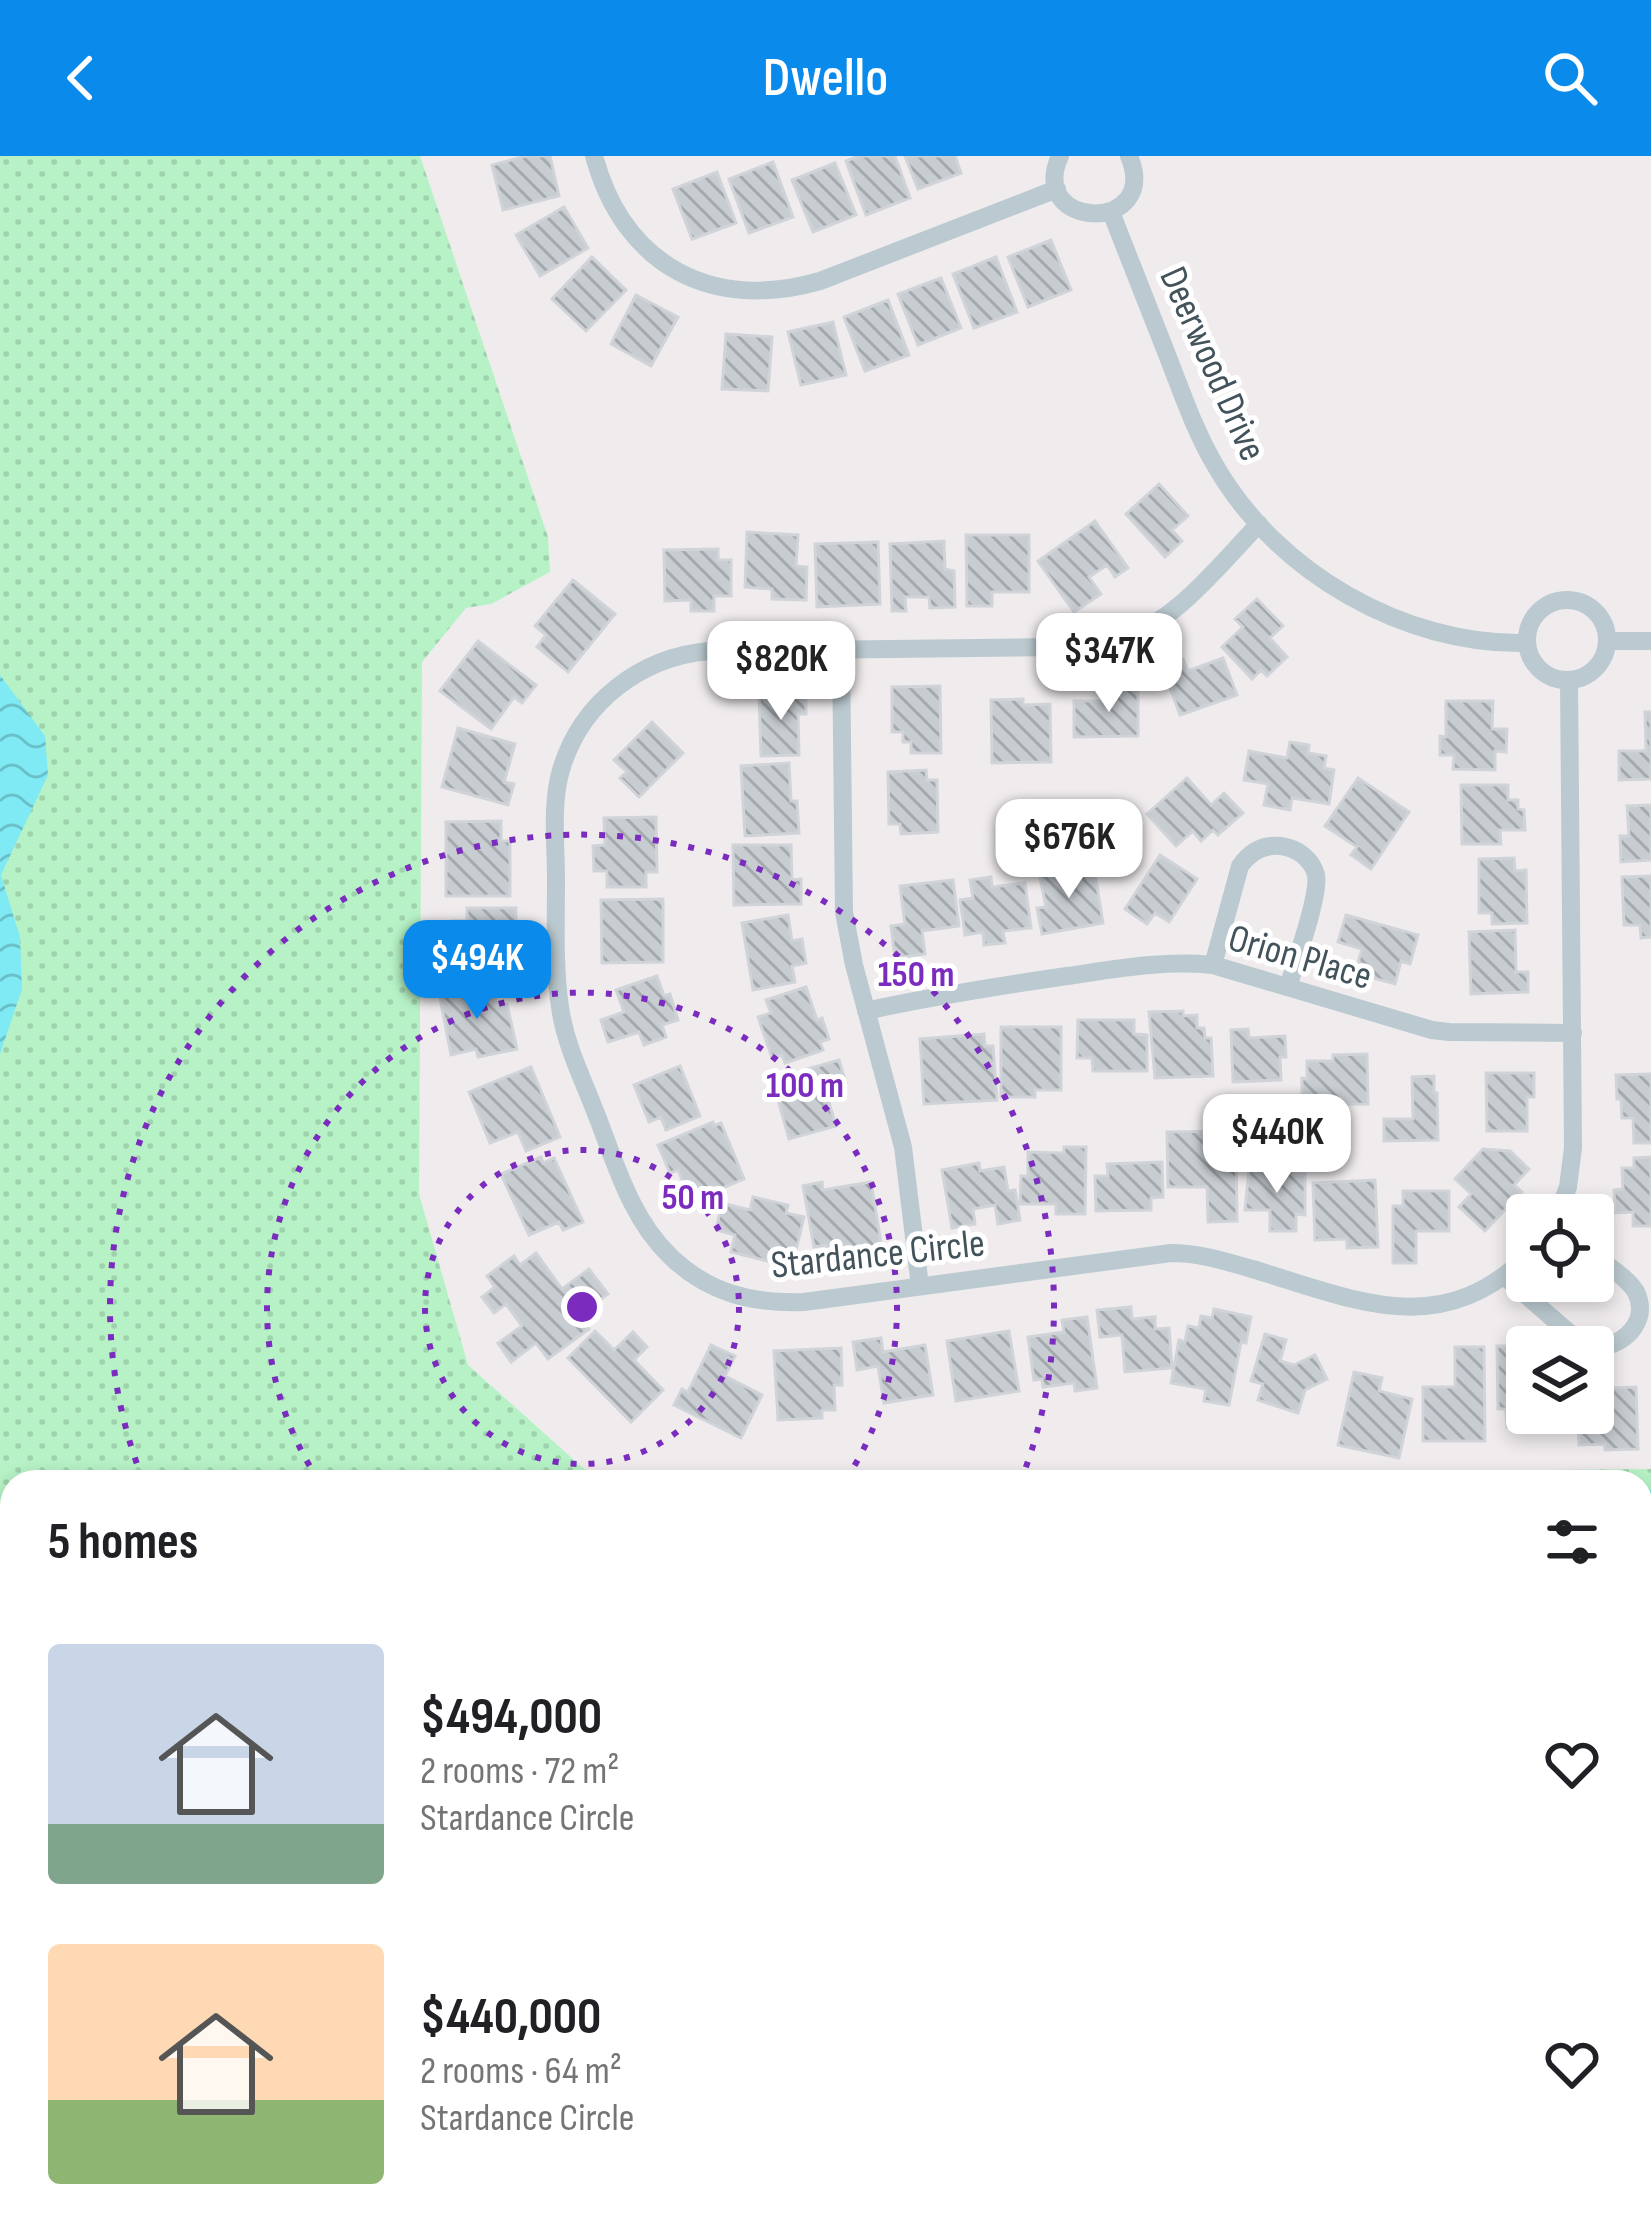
<!DOCTYPE html>
<html lang="en">
<head>
<meta charset="utf-8">
<style>
  :root { --surface:#fff; --page:#f6f6f6; --text:#202124; --muted:#757577; --accent:#0a8aeb }
  body { margin:0; font-family:"Sofia Sans Condensed",sans-serif; background:var(--page); color:var(--text); height:100vh; display:flex; flex-direction:column; font-size:45px; white-space:nowrap }
  * { box-sizing:border-box; margin:0 }
  p { font-size:39px; color:var(--muted) }
  .icon { flex:none; width:66px; height:66px; fill:none; stroke:currentColor; stroke-width:2; stroke-linecap:round; stroke-linejoin:round }
  .map { position:relative; flex:1; overflow:hidden }
  .side { position:absolute; left:0px; top:1314px; width:1653px; height:768px; display:flex; flex-direction:column; background:var(--surface); border-radius:36px 36px 0 0; box-shadow:0 6px 18px #0003 }
  .side>* { flex:none }
  .fabs { position:absolute; left:1506px; top:1038px; display:grid; gap:24px }
  .fabs a { display:grid; place-items:center; width:108px; height:108px; border-radius:12px; background:var(--surface); box-shadow:0 6px 18px #0003; font-size:60px }
  .price { position:absolute; translate:-50% -102px; padding:0 27px; border-radius:24px; background:#fff; color:#222; font-size:39px; line-height:78px; filter:drop-shadow(0 3px 6px #0008) }
  .price::after { content:''; position:absolute; left:50%; top:72px; width:36px; height:27px; margin-left:-18px; background:inherit; clip-path:polygon(0 0,100% 0,50% 100%) }
  .price.on { background:var(--accent); color:#fff }
  ul { padding:0; list-style:none }
  li { display:flex; align-items:center; gap:36px; height:300px; padding:0 48px }
  li span { display:grid; place-items:center; flex:none; width:336px; height:240px; border-radius:12px; color:#555 }
  li>.icon { margin-inline-start:auto }
  span .icon { width:144px; height:144px; fill:#fffc; stroke-width:1 }
  li b { font-size:51px }
  h2 { display:flex; justify-content:space-between; align-items:center; height:144px; padding:0 48px; font-size:51px }
  header { display:flex; justify-content:space-between; align-items:center; height:156px; padding:0 48px; background:var(--accent); color:#fff; font-size:54px; font-weight:600 }
  .map>svg:first-child { display:block }
  .green { fill:url(#green-dots) }
  .water { fill:url(#water-waves) }
  .lines { fill:none; stroke-linecap:round; stroke-linejoin:round }
  .stream { stroke:#7feaf3; stroke-width:6 }
  .building { fill:url(#building-back-hatch); stroke:#d0d4d9; stroke-width:3 }
  .minor { stroke:#bbcad0; stroke-width:18 }
  .rail { stroke:#aeb3b8; stroke-width:6 }
  .ring { fill:none; stroke:#7b2cbf; stroke-width:6; stroke-dasharray:6 12 }
  .labels { text-anchor:middle; dominant-baseline:central; stroke-width:10; stroke-linejoin:round; paint-order:stroke }
  .street-label { font-size:39px; fill:#43535b; stroke:#fff }
  .centre { fill:#7b2cbf; stroke:#fff; stroke-width:6 }
  .ring-label { font-size:36px; text-anchor:middle; font-weight:bold; fill:#7b2cbf; stroke:#fff; stroke-width:10; stroke-linejoin:round; paint-order:stroke }
</style>
</head>
<body>
<header><svg class="icon" aria-label="back" viewBox="0 0 24 24"><path d="M15 5l-7 7 7 7"/></svg>Dwello<svg class="icon" aria-label="search" viewBox="0 0 24 24"><circle cx="10" cy="10" r="6"/><path d="M15 15l6 6"/></svg></header>
<div class="map">
<svg width="1651" height="2082" viewBox="0 0 1651 2082">
  <defs>
    <pattern id="green-dots" width="8" height="8" patternUnits="userSpaceOnUse" patternTransform="scale(3)"><rect width="8" height="8" fill="#b6f2c5"/><path d="M2 2h.1M6 6h.1" fill="none" stroke="#9ed1ac" stroke-width="1.8" stroke-linecap="round"/></pattern>
    <pattern id="water-waves" width="16" height="10" patternUnits="userSpaceOnUse" patternTransform="scale(3)"><rect width="16" height="10" fill="#7feaf3"/><path d="M0 5q4-4 8 0t8 0" fill="none" stroke="#6ac0c8"/></pattern>
    <pattern id="building-back-hatch" width="6" height="6" patternUnits="userSpaceOnUse" patternTransform="scale(3)"><rect width="6" height="6" fill="#c8cdd2"/><path d="M-1 5l2 2M0 0l6 6M5-1l2 2" fill="none" stroke="#a4a9ad"/></pattern>
  </defs>
  <rect width="100%" height="100%" fill="#f0eced"/>
  <path class="green" d="M0,0H420L548,381L550,416L491,448L466,452L422,506L419,1038L468,1209L583,1312L600,1323L1651,1313V1479L1641,1483V1326H12V2070H959L947,2082H0Z"/>
  <path class="water" d="M0,519L45,580L48,619L1,719L20,781L22,833L0,898Z"/>
  <g class="lines">
    <path class="stream" d="M1641,1337H1651
      M0,1361L12,1362"/>
  </g>
  <path class="building" d="M526,0H550L559,40L503,54L492,9Z
    M859,0H895L910,42L866,59L846,5Z
    M905,0H955L961,17L918,33Z
    M773,6L793,61L749,77L729,23Z
    M835,7L856,59L813,76L792,24Z
    M717,16L736,67L692,83L673,33Z
    M564,51L588,92L540,120L516,79Z
    M1051,84L1071,134L1028,151L1008,101Z
    M592,101L626,134L586,175L552,143Z
    M996,101L1017,156L974,172L953,118Z
    M941,122L961,172L918,189L898,138Z
    M636,139L678,161L651,210L611,188Z
    M888,144L909,199L865,215L844,161Z
    M833,166L846,219L801,229L788,176Z
    M726,178L772,181L768,235L722,233Z
    M1159,328L1188,360L1172,374L1182,385L1165,401L1126,358Z
    M1095,365L1128,412L1115,421L1107,409L1089,421L1101,438L1074,456L1038,405Z
    M747,376L798,379L796,410L807,411L806,444L772,443V433L745,431Z
    M966,379H1029V436H992V450H967Z
    M944,385L945,413L954,415L955,451L930,452L929,441H905L906,455H892L890,388Z
    M878,386L880,448L817,451L815,388Z
    M718,393V404H731V440H714V455H691V444L665,445L664,394Z
    M573,424L615,458L568,516L537,491L546,479L535,470Z
    M1257,443L1283,470L1270,482L1287,501L1267,520L1261,514L1252,523L1222,491L1243,471L1235,463Z
    M478,485L536,529L522,547L514,541L491,573L440,535Z
    M1223,502L1237,539L1180,559L1162,510L1183,503L1188,515Z
    M940,530L941,597H911V586H903V576H892V531Z
    M1112,530H1138V580L1074,581V545H1112Z
    M759,538H806V558H798L799,599L761,600Z
    M1023,543V549L1050,548L1051,606L992,607L991,544Z
    M1446,545H1493L1492,573H1507L1506,596L1495,595V614L1453,613L1454,599H1440V580L1446,581Z
    M1645,556H1651V623L1619,624V595H1646Z
    M652,566L683,597L639,641L620,622L627,616L614,604Z
    M458,572L515,588L504,626L514,628L508,649L442,631Z
    M1290,586L1309,589L1308,597L1326,600L1324,612L1334,614L1329,648L1292,642L1290,654L1264,649L1268,628L1244,624L1249,595L1287,602Z
    M789,607L791,645H797L799,677L745,680L741,610Z
    M926,614L927,624H937L938,676L901,678L900,668H889L888,616Z
    M1187,622L1211,649L1224,637L1243,657L1218,679L1213,674L1201,685L1193,675L1176,690L1147,658Z
    M1358,622L1409,656L1371,713L1351,699L1357,691L1325,670Z
    M1461,629H1508V644H1518V653L1524,654L1525,674H1500L1501,688H1462Z
    M1651,649V704L1621,706L1620,680H1629L1627,650Z
    M656,661L657,716H646V731H607V715H594L593,690L605,689L604,662Z
    M501,665V685H510V740H446V666Z
    M733,689H791L792,724L801,723V748L734,749Z
    M1160,699L1197,723L1169,766L1155,757L1147,768L1125,753Z
    M1514,702L1515,715L1526,714L1527,767L1492,768V757H1479V703Z
    M1072,711L1074,721L1095,717L1103,767L1042,778L1037,752L1046,751L1039,717Z
    M1651,720V781L1641,782L1640,769H1624L1622,721Z
    M991,721L992,731L1025,727L1031,772L1003,775L1005,787L984,789L983,776L965,779L960,744L973,742L970,724Z
    M953,724L959,770L922,775L925,798L895,802L891,770L905,768L900,730Z
    M663,743V806L602,807L601,744Z
    M467,752H516V771L501,770L491,778L492,786L510,804L501,820L488,822L475,805H452V765H467Z
    M788,759L792,785L802,783L806,807L792,810L795,826L753,834L742,767Z
    M1346,759L1418,779L1410,808L1401,805L1395,828L1355,817L1362,793L1338,786Z
    M1515,774L1516,816H1528V836L1471,838L1469,776Z
    M657,820L664,840L670,838L678,864L662,869L666,881L644,889L639,876L608,886L601,864L624,856L616,834Z
    M481,828L483,837L494,835L497,850L507,848L517,893L478,901L476,893L451,899L439,837Z
    M806,831L817,864L822,862L829,883L820,886L823,894L785,907L782,899L772,902L758,861L771,857L766,844Z
    M1183,855V860L1197,859V872H1204L1205,882H1211L1213,920L1155,922L1149,856Z
    M1078,864H1134V878L1147,879V915H1093L1092,902H1077Z
    M1001,871H1061V934H1035V941H1001Z
    M1248,873L1249,882L1285,880L1286,901H1280L1281,924L1233,926L1231,874Z
    M984,878L985,890H993L997,944L924,948L920,883Z
    M1367,898L1368,948L1302,949V922L1307,923V905H1333V899Z
    M839,904L846,927L825,933L836,970L789,983L772,923Z
    M680,910L700,960L666,974L661,961L649,966L634,929Z
    M531,911L560,981L526,995L518,976L490,987L469,936Z
    M1486,917H1534V941H1527V975H1487Z
    M1651,918V987H1634L1633,962H1622L1621,943H1617L1616,919Z
    M1434,920V937H1437L1438,984L1384,985V963H1413L1412,921Z
    M713,966L714,970L721,967L744,1023L691,1045L678,1014L670,1017L658,989Z
    M1236,975L1237,1065L1208,1066L1207,1031H1168L1167,976Z
    M1064,991H1086L1085,1058H1056V1048H1020L1021,1020H1028V996L1064,997Z
    M1483,993L1510,995L1529,1013L1514,1029L1522,1036L1485,1075L1459,1051L1471,1038L1455,1023Z
    M541,1001L543,1007L554,1002L583,1066L563,1074L559,1066L529,1079L501,1018Z
    M1651,1001V1070H1633V1056L1615,1057L1614,1034L1623,1033L1622,1012H1634V1002Z
    M1162,1006L1163,1041L1151,1042V1054L1096,1055L1095,1020H1108L1107,1008Z
    M979,1007L980,1015L1004,1011L1008,1035L1015,1034L1020,1064L998,1068L995,1049L973,1053L975,1068L952,1072L942,1014Z
    M1249,1012H1293V1018H1305V1059L1296,1058V1075H1270V1054H1245Z
    M1375,1024L1378,1091L1347,1092V1083L1315,1084L1313,1027Z
    M822,1026L823,1034L871,1026L882,1093L848,1098L846,1091L828,1094L826,1089L814,1091L803,1030Z
    M1403,1035H1449V1075H1416V1107H1393V1050H1403Z
    M753,1041L788,1049L786,1057L804,1061L792,1111L731,1096L735,1079L716,1074L722,1047L750,1054Z
    M536,1097L562,1133L589,1113L608,1138L578,1160L589,1173L548,1203L536,1187L511,1206L498,1187L522,1170L506,1148L494,1157L482,1141L495,1131L487,1120L514,1100L520,1109Z
    M1131,1151L1132,1163L1155,1161V1173L1169,1172L1172,1212L1125,1216L1122,1179L1100,1181L1097,1154Z
    M1214,1153L1251,1161L1246,1187L1241,1186L1229,1249L1204,1245L1206,1233L1171,1227L1179,1184L1185,1186L1188,1170L1199,1172L1201,1160L1212,1162Z
    M1087,1161L1097,1232L1075,1235L1074,1227L1043,1231L1042,1223L1034,1224L1028,1181L1064,1176L1062,1164Z
    M595,1175L614,1194L633,1176L647,1191L634,1204L663,1234L631,1266L568,1202Z
    M1009,1175L1019,1235L956,1245L947,1185Z
    M1265,1178L1286,1184L1280,1205L1294,1209L1315,1199L1327,1223L1305,1234L1298,1257L1258,1244L1263,1228L1251,1225Z
    M881,1182L883,1196L925,1189L933,1239L884,1247L878,1210L857,1214L853,1186Z
    M711,1189L735,1200L725,1220L762,1239L741,1282L674,1249L682,1233L688,1236Z
    M1497,1190H1519V1222H1527V1257H1555V1264H1543V1270L1507,1271L1506,1253H1498Z
    M1455,1191H1484L1485,1285H1423V1231H1455Z
    M841,1192L842,1229H834L835,1254H822V1262L778,1264L774,1195Z
    M1354,1216L1382,1222L1379,1235L1412,1243L1399,1302L1338,1289Z
    M1636,1231L1638,1293L1605,1294V1288L1579,1289L1578,1266L1570,1267V1257H1593V1250V1254L1611,1253V1232Z"/>
  <g class="lines">
    <path class="minor" d="M594,0C624,110 712,156 820,125L1057,33
      M1060,0C1026,75 1162,78 1129,0
      M1111,56C1130,104 1149,152 1168,201C1182,237 1195,275 1215,309C1276,416 1404,490 1527,487
      M1259,368C1218,410 1175,468 1116,485C1098,490 1079,490 1060,491L709,495C641,501 581,546 561,614C551,648 556,688 556,723C556,765 554,810 560,851C565,888 582,921 595,955C615,1005 630,1062 670,1100C708,1137 752,1148 804,1146L1171,1097C1199,1097 1225,1105 1252,1113C1353,1143 1439,1186 1527,1100
      M1527 484a40 40 0 1 1 80 0a40 40 0 1 1-80 0Z
      M1607,485H1651
      M841,494L844,756L854,809L903,991L920,1130
      M1213,809L1240,710C1250,696 1263,688 1281,690C1297,692 1312,703 1316,719C1320,739 1295,808 1288,831
      M866,855C933,840 999,830 1067,820C1116,813 1163,804 1213,809L1432,874L1449,876L1573,877
      M1557,1059L1568,1031L1573,992L1569,524
      M1593,1098C1606,1109 1627,1121 1636,1136C1651,1167 1621,1192 1593,1192
      M1504,1120L1581,1187L1590,1191
      M1641,1802L1651,1791
      M1373,2082L1385,2070"/>
    <path class="rail" d="M1641,1434L1651,1429
      M895,2082L907,2070"/>
  </g>
  <g class="ring">
    <circle cx="582" cy="1151" r="157"/>
    <path d="M319 1325A315 315 0 1 1 845 1325"/>
    <path d="M143 1324A472 472 0 1 1 1021 1324"/>
  </g>
  <g class="labels">
    <g class="street-label">
      <text transform="translate(1212 208) rotate(66)">Deerwood Drive</text>
      <text transform="translate(1300 802) rotate(16)">Orion Place</text>
      <text transform="translate(878 1099) rotate(-6)">Stardance Circle</text>
    </g>
  </g>
  <circle cx="582" cy="1151" r="18" class="centre"/>
  <g class="ring-label">
    <text x="916" y="830">150 m</text>
    <text x="805" y="941">100 m</text>
    <text x="693" y="1053">50 m</text>
  </g>
</svg>
<div class="fabs">
<a><svg class="icon" aria-label="locate" viewBox="0 0 24 24"><circle cx="12" cy="12" r="6"/><path d="M12 2v4M12 18v4M2 12h4M18 12h4"/></svg></a>
<a><svg class="icon" aria-label="layers" viewBox="0 0 24 24"><path d="M12 4l9 5-9 5-9-5zM3 14l9 5 9-5"/></svg></a>
</div>
<b class="price" style="left:1109px;top:559px">$347K</b>
<b class="price" style="left:781px;top:567px">$820K</b>
<b class="price" style="left:1069px;top:745px">$676K</b>
<b class="price on" style="left:477px;top:866px">$494K</b>
<b class="price" style="left:1277px;top:1040px">$440K</b>
<section class="side">
<h2>5 homes<svg class="icon" aria-label="filters" viewBox="0 0 24 24"><path d="M4 7h16M4 17h16"/><circle cx="9" cy="7" r="2"/><circle cx="15" cy="17" r="2"/></svg></h2>
<ul>
<li><span style="background:linear-gradient(#c9d6e8 75%,#7fa58c 0)"><svg class="icon" aria-label="home" viewBox="0 0 24 24"><path d="M3 11l9-7 9 7M6 9v11h12V9"/></svg></span><div><b>$494,000</b><p>2 rooms · 72 m²</p><p>Stardance Circle</p></div><svg class="icon" aria-label="heart" viewBox="0 0 24 24"><path d="M12 20l-8-8c-3-5 5-10 8-4 3-6 11-1 8 4z"/></svg></li>
<li><span style="background:linear-gradient(#ffd9b3 65%,#8fb573 0)"><svg class="icon" aria-label="home" viewBox="0 0 24 24"><path d="M3 11l9-7 9 7M6 9v11h12V9"/></svg></span><div><b>$440,000</b><p>2 rooms · 64 m²</p><p>Stardance Circle</p></div><svg class="icon" aria-label="heart" viewBox="0 0 24 24"><path d="M12 20l-8-8c-3-5 5-10 8-4 3-6 11-1 8 4z"/></svg></li>
</ul>
</section>
</div>
</body>
</html>
